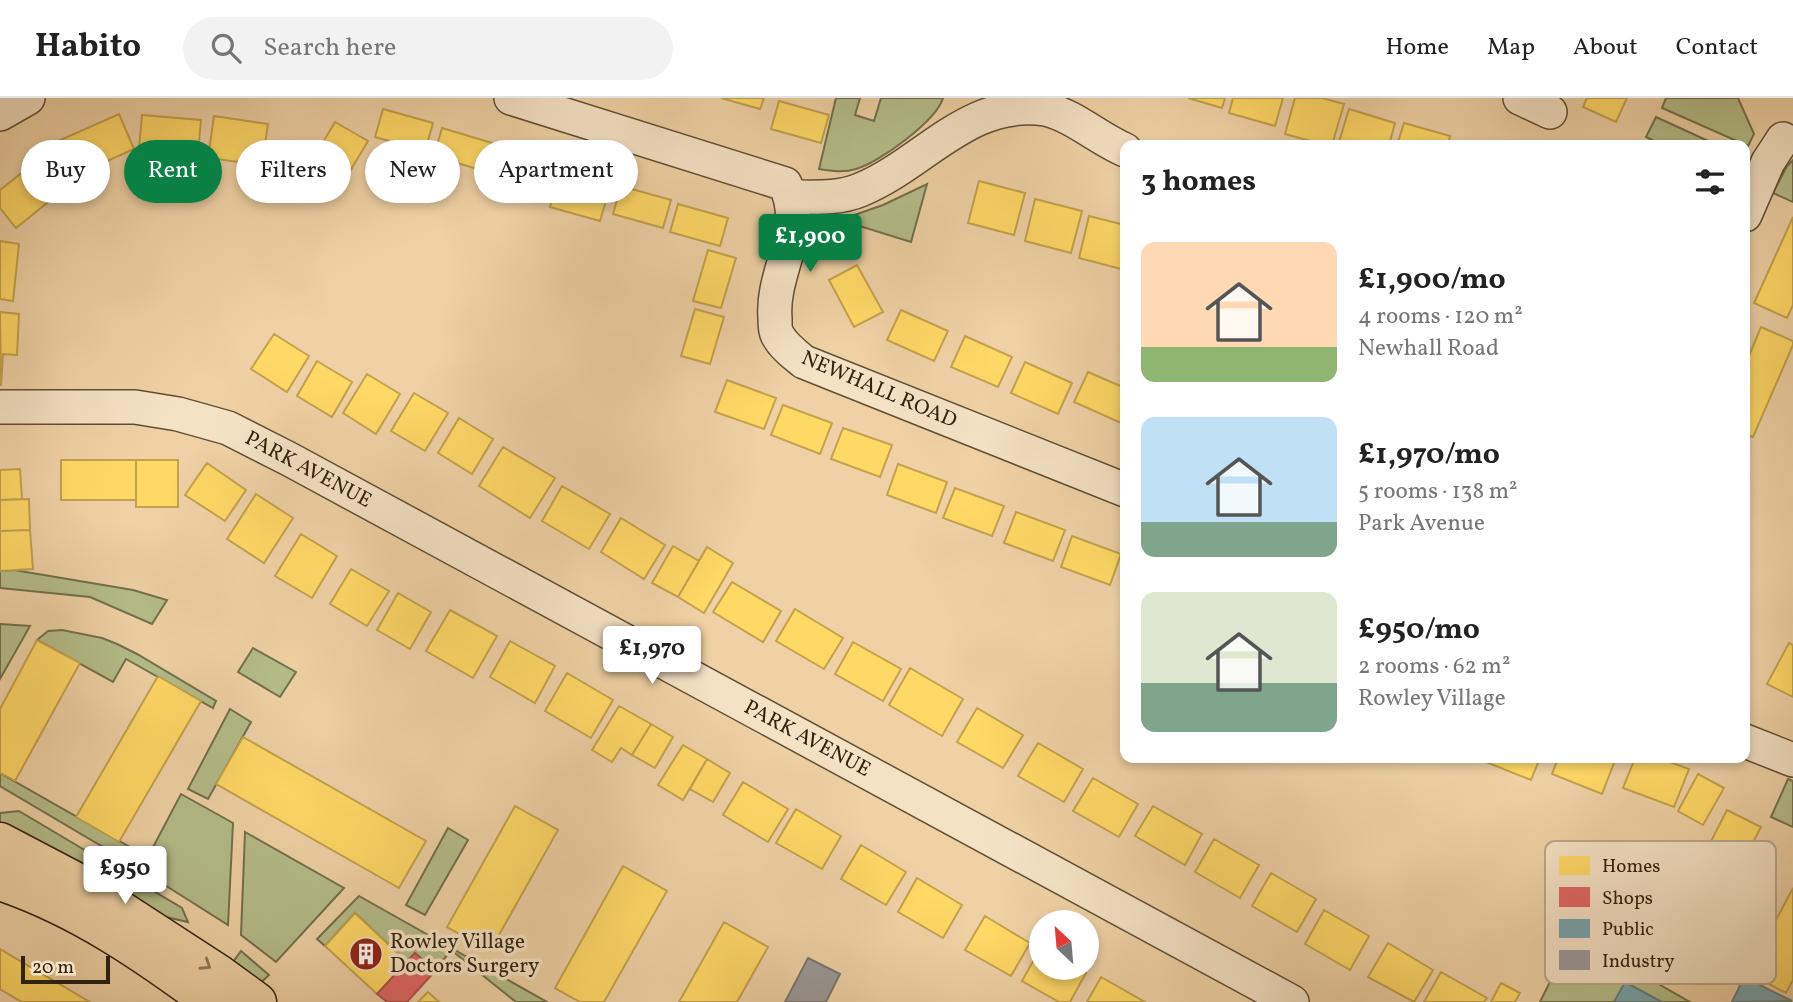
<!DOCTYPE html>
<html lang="en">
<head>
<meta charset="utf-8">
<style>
  :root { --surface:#fff; --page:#f2f2f2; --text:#222; --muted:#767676; --line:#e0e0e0; --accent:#0b8043 }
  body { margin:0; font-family:Vollkorn,serif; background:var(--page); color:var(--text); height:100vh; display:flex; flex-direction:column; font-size:26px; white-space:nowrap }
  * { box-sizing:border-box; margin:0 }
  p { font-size:23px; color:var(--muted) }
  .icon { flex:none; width:38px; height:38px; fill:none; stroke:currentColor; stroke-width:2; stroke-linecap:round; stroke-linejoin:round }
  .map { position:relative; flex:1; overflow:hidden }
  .side { position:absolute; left:1120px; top:42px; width:630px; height:623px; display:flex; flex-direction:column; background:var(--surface); border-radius:14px; box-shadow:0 4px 10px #0003 }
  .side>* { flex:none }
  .guide { position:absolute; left:21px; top:42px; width:665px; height:63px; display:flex; gap:14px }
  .needle { width:46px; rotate:334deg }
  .controls { position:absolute; left:1029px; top:812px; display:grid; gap:14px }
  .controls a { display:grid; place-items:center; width:70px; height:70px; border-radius:50%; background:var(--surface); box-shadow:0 4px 10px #0003; font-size:35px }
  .scale { position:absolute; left:21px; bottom:18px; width:89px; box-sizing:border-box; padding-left:7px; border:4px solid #322310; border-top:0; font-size:19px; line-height:24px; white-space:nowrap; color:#322310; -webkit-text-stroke:5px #f5e1c4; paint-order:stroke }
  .price { position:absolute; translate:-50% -60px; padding:0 16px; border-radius:7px; background:#fff; color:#222; font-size:23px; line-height:46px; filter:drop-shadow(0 2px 4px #0008) }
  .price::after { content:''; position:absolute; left:50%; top:42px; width:21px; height:16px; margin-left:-10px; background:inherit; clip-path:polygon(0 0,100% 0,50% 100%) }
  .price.on { background:var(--accent); color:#fff }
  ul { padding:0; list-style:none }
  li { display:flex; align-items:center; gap:21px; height:175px; padding:0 21px }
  li span { display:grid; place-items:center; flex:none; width:196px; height:140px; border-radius:14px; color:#555 }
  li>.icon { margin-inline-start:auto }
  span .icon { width:84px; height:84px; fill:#fffc; stroke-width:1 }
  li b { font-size:30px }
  h2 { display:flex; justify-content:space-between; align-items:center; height:84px; padding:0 21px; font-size:30px }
  .tag { padding:0 24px; border-radius:32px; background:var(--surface); box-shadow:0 4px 10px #0003; font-size:24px; line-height:63px }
  .tag.on { background:var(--accent); color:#fff }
  header { display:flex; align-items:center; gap:42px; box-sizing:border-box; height:98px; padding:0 35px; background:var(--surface); border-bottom:2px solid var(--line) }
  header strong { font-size:33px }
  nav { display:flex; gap:38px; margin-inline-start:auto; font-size:24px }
  .search { width:490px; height:63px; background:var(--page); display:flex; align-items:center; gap:18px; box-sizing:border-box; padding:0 24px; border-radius:38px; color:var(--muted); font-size:26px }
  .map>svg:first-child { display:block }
  .green { fill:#b4bd8a; stroke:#73704d; stroke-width:2 }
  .homes { fill:#ffd966; stroke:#c2a24c; stroke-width:2 }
  .shops { fill:#e06666; stroke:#ac524c; stroke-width:2 }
  .public { fill:#76a5af; stroke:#627e7f; stroke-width:2 }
  .industry { fill:#999; stroke:#7a7670; stroke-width:2 }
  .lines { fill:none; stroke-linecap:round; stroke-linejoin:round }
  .minor-casing { stroke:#614e35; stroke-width:36 }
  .major-casing { stroke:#322310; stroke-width:41 }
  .minor { stroke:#f5e1c4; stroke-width:33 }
  .major { stroke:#efd1a5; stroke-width:38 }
  .oneway { stroke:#907a5a }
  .labels { text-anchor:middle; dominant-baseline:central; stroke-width:7; stroke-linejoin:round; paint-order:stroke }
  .street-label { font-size:21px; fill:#322310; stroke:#f5e1c4 }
  .poi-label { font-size:21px; fill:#322310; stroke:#f5e1c4; text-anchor:start }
  .key { fill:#f5e1c4; stroke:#baa88e; stroke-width:2 }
  .key-label { font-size:19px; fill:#322310 }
</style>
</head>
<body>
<header>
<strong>Habito</strong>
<div class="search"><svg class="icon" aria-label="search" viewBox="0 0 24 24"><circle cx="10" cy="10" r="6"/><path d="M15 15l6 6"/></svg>Search here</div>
<nav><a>Home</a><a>Map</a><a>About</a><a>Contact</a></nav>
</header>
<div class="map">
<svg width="1793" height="904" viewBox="0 0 1793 904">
  <rect width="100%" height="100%" fill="#efd1a5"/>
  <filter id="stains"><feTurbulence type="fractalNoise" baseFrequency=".00286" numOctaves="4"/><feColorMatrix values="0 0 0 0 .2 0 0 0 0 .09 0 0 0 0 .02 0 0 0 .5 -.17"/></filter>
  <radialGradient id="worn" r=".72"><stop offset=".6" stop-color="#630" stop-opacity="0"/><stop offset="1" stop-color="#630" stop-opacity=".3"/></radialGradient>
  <path class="green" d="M836,0H860L855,17L874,23L881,0H943C937,22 879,65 856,71C844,75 831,73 819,71Z
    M1666,0H1738L1754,36L1748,48L1662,10Z
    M1656,19L1717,47H1662L1646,39Z
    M1793,62V104L1773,95L1787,68Z
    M927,86L911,144L840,122L883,107Z
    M14,472L133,492L167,502L152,526L90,499L0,490V473Z
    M0,526L30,528L0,581Z
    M62,532L102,540L117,546L137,556L216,603L213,610L126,561L113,584L37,542L48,533Z
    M253,550L296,574L280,599L238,574Z
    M230,611L251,624L208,701L188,691Z
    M0,675L137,753L130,765L0,688Z
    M1788,681L1793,683V729L1771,719Z
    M181,696L233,725L228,827L141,772Z
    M19,713L182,810L188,824L144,814L0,737V715Z
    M448,730L468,742L425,817L406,807Z
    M245,734L344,790L276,864L241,837Z
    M359,798L547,904H516L451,852L435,873L415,855L407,864L355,815L325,848L317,841Z
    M1575,833L1606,856L1690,904H1540Z
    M241,853L269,877L256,889L233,864Z"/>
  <path class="homes" d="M721,0H764L760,11Z
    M1188,0H1225L1222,10Z
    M1233,0H1283L1275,28L1229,15Z
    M1295,0H1322L1344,6L1332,47H1325L1285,36Z
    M1587,0H1627L1616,24L1583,9Z
    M779,3L829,17L821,45L771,31Z
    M383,11L433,25L425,53L375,39Z
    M1349,11L1395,25L1389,47H1338Z
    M119,16L134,51L65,82L49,47Z
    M142,17L201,22L198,55L139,50Z
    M214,18L268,26L262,67L208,60Z
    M335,24L368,43L337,95L304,76Z
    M1404,25L1450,38L1448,47H1397Z
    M442,30L492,45L484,73L434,58Z
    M38,62L63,92L16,130L0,110V92Z
    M497,62L546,76L538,103L488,89Z
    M558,82L608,96L600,123L550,109Z
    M979,83L1025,95L1014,137L968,125Z
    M621,88L671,102L663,130L613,116Z
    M1035,101L1082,113L1071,155L1025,143Z
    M678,106L728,120L720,148L670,134Z
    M1089,118L1125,127V172L1079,160Z
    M1793,119V207L1787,220L1754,205Z
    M0,143L19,146L13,203L0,201Z
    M708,152L736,160L721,210L693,203Z
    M857,167L883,214L854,229L829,182Z
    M695,211L724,219L710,266L681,258Z
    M901,212L948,233L934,263L887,242Z
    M0,214L19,216L17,257L3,256L1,288Z
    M1761,229L1793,243V247L1753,339L1745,336V267Z
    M274,236L309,258L287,294L251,271Z
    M965,238L1012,259L998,289L951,269Z
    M317,263L352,284L332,319L297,298Z
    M1025,264L1072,285L1058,316L1011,295Z
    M1088,274L1125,290V315L1121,325L1074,304Z
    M367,276L400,296L376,336L343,315Z
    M727,282L776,300L764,331L715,314Z
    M414,295L448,315L425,353L391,333Z
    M783,307L832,325L820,356L771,337Z
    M459,320L493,341L472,376L438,355Z
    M843,330L892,347L880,379L831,361Z
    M503,349L555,380L530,420L479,388Z
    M61,362H136V402H61Z
    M136,362H178V409H136Z
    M207,365L246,392L225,423L185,397Z
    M898,366L947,384L936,415L887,397Z
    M20,371L22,401L0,402V372Z
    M562,388L610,416L589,451L542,423Z
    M955,390L1004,408L992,438L943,420Z
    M256,396L293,420L264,465L227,441Z
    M29,401L30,432L0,433V402Z
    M1016,414L1065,432L1053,463L1004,445Z
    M621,420L665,447L644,481L601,454Z
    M30,432L33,471L0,473V433Z
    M301,436L337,458L312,500L275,478Z
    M1072,438L1121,456L1110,487L1061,469Z
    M673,448L699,463L678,499L652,485Z
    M707,449L733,465L704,515L678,499Z
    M351,471L389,493L367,528L330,506Z
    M732,484L781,513L763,544L713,514Z
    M398,495L431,514L410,551L377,532Z
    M795,511L843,540L824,571L776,543Z
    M450,512L497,538L473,580L426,553Z
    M37,542L80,565L15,683L0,675V611Z
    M510,543L555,568L535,605L490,579Z
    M853,544L901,571L883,603L835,576Z
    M1789,545L1793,547V599L1767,586Z
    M910,570L963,601L942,638L889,607Z
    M567,575L613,602L591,640L545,613Z
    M158,578L201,603L119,744L76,719Z
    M619,608L651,626L632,657L621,650L612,664L592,652Z
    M977,610L1023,637L1003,670L957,644Z
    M651,626L673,639L655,670L632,657Z
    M243,639L426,743L399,790L216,686Z
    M1038,645L1083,671L1064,704L1018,678Z
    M683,647L707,661L683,702L658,687Z
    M1482,660H1540L1531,682L1481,662Z
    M1558,660H1616L1602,696L1552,676Z
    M1635,660H1659L1689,671L1674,709L1623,690Z
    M707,661L730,675L713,704L690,691Z
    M1698,676L1724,690L1703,727L1678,713Z
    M1093,680L1138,706L1119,739L1073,713Z
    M743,684L788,711L768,744L723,717Z
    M515,708L558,732L490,853L447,829Z
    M1153,708L1202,736L1185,767L1135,738Z
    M796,711L841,738L822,771L776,745Z
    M1727,712L1761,729L1740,770L1706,753Z
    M1214,741L1259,767L1240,800L1195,774Z
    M861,747L906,774L886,807L841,781Z
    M623,768L667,793L604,904H580L555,890Z
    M1271,775L1316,801L1297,834L1252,808Z
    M917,780L962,807L943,840L898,814Z
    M1793,790V882L1786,895L1748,875Z
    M1324,812L1369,838L1350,872L1305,846Z
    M355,815L407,864L377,896L325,848Z
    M985,818L1030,845L1011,878L965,852Z
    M724,824L768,849L737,904H679Z
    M1388,845L1433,872L1414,904L1368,879Z
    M1041,849V870H1077L1086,875L1070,904H1059L1022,883Z
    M0,851L90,904H22L0,891Z
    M1441,874L1487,900L1484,904H1424Z
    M1101,879L1145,904H1087Z
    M1501,885L1520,895L1515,904H1491Z
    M428,894L439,904H418Z"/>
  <path class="shops" d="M415,855L435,873L407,904H387L377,896Z"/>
  <path class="public" d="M1744,879L1792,903L1732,904Z
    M1625,884L1662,904H1614Z"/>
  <path class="industry" d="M808,860L840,876L826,904H785Z"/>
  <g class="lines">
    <defs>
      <path id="minor" d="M511,0L785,86C808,133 771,174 775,220C775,225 775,232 777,236C783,248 794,256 804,264L1125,392
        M1520,0L1550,14
        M0,16L28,0
        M791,99C814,99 839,101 860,92C924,66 968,0 1045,11C1075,18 1097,40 1125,52
        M1745,117L1768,64L1783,41
        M0,309H135L178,316L228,330L289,361L1292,904
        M1745,643L1793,662"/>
      <path id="major" d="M0,744L80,786L220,877L257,904
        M0,783C78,809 145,855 211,904"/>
    </defs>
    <use href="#minor" class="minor-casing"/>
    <use href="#major" class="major-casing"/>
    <use href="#minor" class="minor"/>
    <use href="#major" class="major"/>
  </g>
  <defs><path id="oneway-chevron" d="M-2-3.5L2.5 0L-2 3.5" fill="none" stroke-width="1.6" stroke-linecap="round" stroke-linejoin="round" transform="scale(1.75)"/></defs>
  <use class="oneway" href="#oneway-chevron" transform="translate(206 867) rotate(33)"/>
  <defs>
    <symbol id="building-disc" viewBox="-11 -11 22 22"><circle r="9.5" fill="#8f2418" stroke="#f5e1c4"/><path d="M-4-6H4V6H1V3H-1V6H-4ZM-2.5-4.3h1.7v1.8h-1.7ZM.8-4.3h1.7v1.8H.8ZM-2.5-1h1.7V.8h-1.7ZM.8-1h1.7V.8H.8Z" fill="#fff"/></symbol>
  </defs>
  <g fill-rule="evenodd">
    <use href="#building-disc" x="347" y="837" width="38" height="38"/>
  </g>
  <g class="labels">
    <g class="street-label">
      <text transform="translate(879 292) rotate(23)">NEWHALL ROAD</text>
      <text transform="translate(308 372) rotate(28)">PARK AVENUE</text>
      <text transform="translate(807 641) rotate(28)">PARK AVENUE</text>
    </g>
    <g class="poi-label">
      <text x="390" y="844">Rowley Village<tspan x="390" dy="24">Doctors Surgery</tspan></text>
    </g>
  </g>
  <rect x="1545" y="743" width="231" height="143" rx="10" class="key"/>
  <rect x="1559" y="758" width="31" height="19" fill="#ffd966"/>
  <rect x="1559" y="789" width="31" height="20" fill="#e06666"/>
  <rect x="1559" y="821" width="31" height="19" fill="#76a5af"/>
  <rect x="1559" y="852" width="31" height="20" fill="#999"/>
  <g class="key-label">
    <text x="1602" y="774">Homes</text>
    <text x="1602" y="806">Shops</text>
    <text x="1602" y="837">Public</text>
    <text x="1602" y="869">Industry</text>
  </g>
  <rect width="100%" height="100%" filter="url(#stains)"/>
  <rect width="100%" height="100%" fill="url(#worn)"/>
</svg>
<div class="controls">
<a><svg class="needle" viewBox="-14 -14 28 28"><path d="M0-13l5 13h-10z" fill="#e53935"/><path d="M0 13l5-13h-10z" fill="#767676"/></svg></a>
</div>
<div class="scale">20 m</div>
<b class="price on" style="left:810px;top:176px">£1,900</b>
<b class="price" style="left:652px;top:588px">£1,970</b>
<b class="price" style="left:125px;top:808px">£950</b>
<div class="guide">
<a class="tag">Buy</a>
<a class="tag on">Rent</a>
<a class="tag">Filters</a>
<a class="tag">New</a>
<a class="tag">Apartment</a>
</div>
<section class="side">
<h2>3 homes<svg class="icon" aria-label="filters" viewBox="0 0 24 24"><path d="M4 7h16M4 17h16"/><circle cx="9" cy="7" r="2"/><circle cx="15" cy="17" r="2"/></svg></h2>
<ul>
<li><span style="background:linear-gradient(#ffd9b3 75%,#8fb573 0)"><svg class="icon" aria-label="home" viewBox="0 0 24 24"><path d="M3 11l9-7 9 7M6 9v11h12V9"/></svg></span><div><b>£1,900/mo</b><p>4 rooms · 120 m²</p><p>Newhall Road</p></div></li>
<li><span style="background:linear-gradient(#bfe0f5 75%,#7fa58c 0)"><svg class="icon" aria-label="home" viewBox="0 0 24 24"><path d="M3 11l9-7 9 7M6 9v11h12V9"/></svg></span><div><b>£1,970/mo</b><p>5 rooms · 138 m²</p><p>Park Avenue</p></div></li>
<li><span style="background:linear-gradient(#dfe7d0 65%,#7fa58c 0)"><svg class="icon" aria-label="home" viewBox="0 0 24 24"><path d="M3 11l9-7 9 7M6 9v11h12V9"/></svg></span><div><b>£950/mo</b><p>2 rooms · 62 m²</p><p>Rowley Village</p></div></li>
</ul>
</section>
</div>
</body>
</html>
